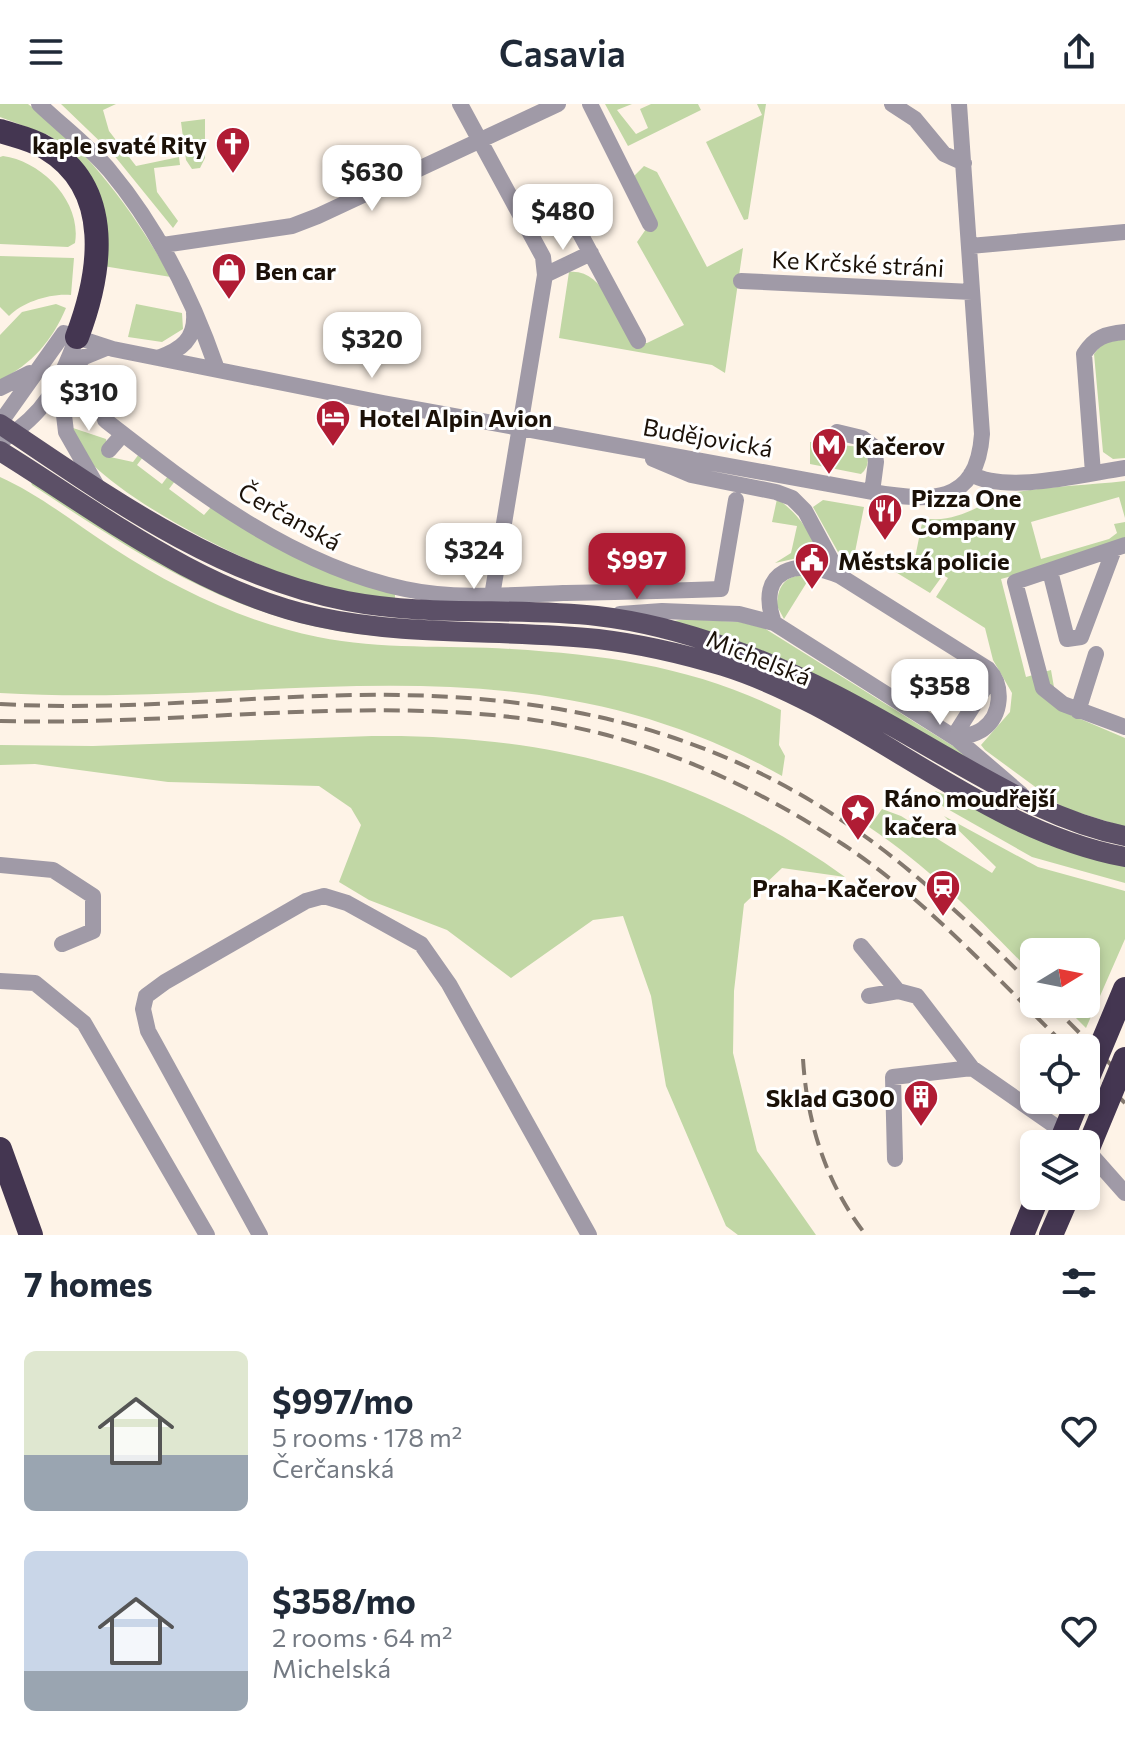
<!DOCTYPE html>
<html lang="en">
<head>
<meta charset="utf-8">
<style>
  :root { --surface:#fff; --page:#f2f2f3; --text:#1f2937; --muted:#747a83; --accent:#b01c34 }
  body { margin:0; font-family:Commissioner,sans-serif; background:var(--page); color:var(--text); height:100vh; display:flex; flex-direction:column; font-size:30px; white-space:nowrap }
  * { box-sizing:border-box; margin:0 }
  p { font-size:26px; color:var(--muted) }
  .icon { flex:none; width:44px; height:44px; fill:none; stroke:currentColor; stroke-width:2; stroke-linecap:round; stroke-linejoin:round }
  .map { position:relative; height:1131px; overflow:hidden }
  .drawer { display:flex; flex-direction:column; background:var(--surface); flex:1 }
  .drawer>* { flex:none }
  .needle { width:52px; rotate:80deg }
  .buttons { position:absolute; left:1020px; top:834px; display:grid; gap:16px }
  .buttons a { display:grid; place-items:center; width:80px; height:80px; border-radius:12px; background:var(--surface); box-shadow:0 4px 12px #0003; font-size:40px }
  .price { position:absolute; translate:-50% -68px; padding:0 18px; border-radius:16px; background:#fff; color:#222; font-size:26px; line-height:52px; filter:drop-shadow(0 2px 4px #0008) }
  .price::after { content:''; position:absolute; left:50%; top:48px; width:24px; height:18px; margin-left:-12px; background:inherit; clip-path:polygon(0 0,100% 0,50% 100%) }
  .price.current { background:var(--accent); color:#fff }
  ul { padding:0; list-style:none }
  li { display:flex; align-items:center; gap:24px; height:200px; padding:0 24px }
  li span { display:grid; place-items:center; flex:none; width:224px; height:160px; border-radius:12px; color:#555 }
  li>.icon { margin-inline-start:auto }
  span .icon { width:96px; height:96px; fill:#fffc; stroke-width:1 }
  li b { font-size:34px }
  h2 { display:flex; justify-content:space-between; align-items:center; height:96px; padding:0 24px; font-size:34px }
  header { display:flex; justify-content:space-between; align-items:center; height:104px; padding:0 24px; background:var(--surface); font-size:36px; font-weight:600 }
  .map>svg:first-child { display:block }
  .green { fill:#c1d7a5 }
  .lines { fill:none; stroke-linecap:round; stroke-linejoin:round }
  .minor { stroke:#a09aa7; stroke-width:16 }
  .major { stroke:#5c5067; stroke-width:20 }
  .highway { stroke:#443651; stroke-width:24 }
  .rail { stroke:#83786e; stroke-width:4; stroke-dasharray:16 8; stroke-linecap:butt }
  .highway-bridge { stroke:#443651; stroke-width:24 }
  .labels { text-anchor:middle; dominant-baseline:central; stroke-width:6; stroke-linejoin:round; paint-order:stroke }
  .poi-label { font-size:24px; font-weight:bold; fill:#1b1108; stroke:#fff; text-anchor:start }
  .street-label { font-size:24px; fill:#1b1108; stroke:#fff }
</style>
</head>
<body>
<header><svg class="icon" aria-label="menu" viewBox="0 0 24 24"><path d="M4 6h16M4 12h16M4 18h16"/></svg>Casavia<svg class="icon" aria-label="share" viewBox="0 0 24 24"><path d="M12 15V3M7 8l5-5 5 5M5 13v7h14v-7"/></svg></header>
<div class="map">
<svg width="1125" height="1131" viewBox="0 0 1125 1131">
  <rect width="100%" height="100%" fill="#fef3e7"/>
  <path class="green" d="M0,0H28C89,46 133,107 171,173L103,162L68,46L48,31L0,13Z
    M61,0H116L103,6L109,27L136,62L179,53L180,61L154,64L157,88L178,117L173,124L113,50Z
    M605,0H632L617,6L636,30L648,24L640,5L651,0H698L701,6L628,42Z
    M757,0H766L748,115L744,116L706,38L762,11Z
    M205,15V54L200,64L192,65L186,56L181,18Z
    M3,52C41,57 82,97 75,139L68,143L0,140V53Z
    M644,62L657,68L707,163L743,144L725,269L712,261L559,234L569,168C603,164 618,214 632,239H647L684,221L637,138L653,115L633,73Z
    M0,152L74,154L71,191C50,189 23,198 9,212L0,203Z
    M56,200L66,204C52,237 32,260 0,276V231L22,208Z
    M136,200L182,209L183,225L162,238L128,233Z
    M1125,235V354L1113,355L1103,348L1094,250L1103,239Z
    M97,261L108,265L100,299L83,313L74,307L77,285L86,265Z
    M70,323L106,335L110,353L133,358L139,350L143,353L137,361L162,380L168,372L175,377L169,385L204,411L211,403C269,443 326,472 395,490V495C375,492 354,491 334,486C268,472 141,408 92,360C83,350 77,335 70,323Z
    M810,338L861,343C869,351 871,361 861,370L810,360Z
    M0,373C40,391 76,420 113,444C174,484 246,519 318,533C381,546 447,541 511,545C608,551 693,563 781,606L779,641L785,652L782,672C521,526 277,605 0,589Z
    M29,374L156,456L406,534C256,529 153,461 32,381Z
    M1125,377V414L1119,393L1031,418L1041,455L1109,435L1117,429L1114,420L1125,418V450L1117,443L1001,475L1026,573L1051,566L1055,589L1064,608L1125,634V723L1064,704L985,646L981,641L1010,608L1012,589L993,556L985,524L936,493L948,474L943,471L930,489L884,461L885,455L914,459L923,414C960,421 984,395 1017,388C1052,382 1090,381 1125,377Z
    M777,395C794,405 818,434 816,455L802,453L775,459L791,449L797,422L772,418Z
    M823,396L864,403L853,458L838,448L813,403Z
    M812,470L784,515L777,502C778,477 788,471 812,470Z
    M685,515L740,518L764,524L985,662L674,517Z
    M372,632C549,630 700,669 845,773L782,764L744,800L734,887L733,949L757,1047L816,1131H738L726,1122L666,982L651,892L623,812L593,816L511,874L447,826L369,796L339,778L361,721L351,704L319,682L168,678L35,660L0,661V641L93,642Z
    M935,687L1125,761V779L1032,753L937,699L941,695Z
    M882,705L901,712L992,769L996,763L944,712L1038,763L1125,787V835L1086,924L1062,900H1086V848H1034V871C981,817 932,765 869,723Z"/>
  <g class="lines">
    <path class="minor" d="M39,0C62,22 90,43 110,67C159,126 192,193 217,265
      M460,0L543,153L545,171L492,492
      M590,0L650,120
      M892,0L915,15L944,50L964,59
      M576,122L638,237
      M163,141L292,122L318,112L558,0
      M970,142L1125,128
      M545,171L591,149
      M741,177L972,188
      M158,254C181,246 196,235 194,209
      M0,284L30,269
      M105,316C195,386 291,461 405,485C456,496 511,491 563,489C615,488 668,487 721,485L736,396
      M0,319L64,229L113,245L383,299L872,388C929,397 977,403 982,330L959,0
      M837,328L862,334L874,343L876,358L872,388
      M0,338C46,309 58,283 77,233
      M109,346L123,330
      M653,355L691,371L776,388L792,394L805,407L840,472
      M1093,369L1084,250C1095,233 1105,230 1125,228
      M971,370C1006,390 1084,370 1125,364
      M98,384L66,328L60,277L84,253L106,244
      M1125,441L1015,478L1043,584L1063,600L1125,623
      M1050,467L1067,535L1081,533L1113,448
      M620,510L662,507L739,510L774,519L957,635L1021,690
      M774,519C755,464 798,454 840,472L988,565C1004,582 1002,611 983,625C977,630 965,632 957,635
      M1078,607L1096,550
      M954,632L989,577L988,565
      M0,761L53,766L93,792V827L62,840
      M861,842L898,887
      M0,877L35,879L84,919L207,1131
      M869,892L898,887L917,892L972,964
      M1086,1045L1125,1089
      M895,1055L893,973L972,964L1081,1040
      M260,1131L148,927L143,905L146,892L165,878L306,797L324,792L347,799L421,840L449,880L589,1131"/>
    <path class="major" d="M0,320C109,393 216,471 347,497C430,513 514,503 597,512C641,517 686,529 728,544C803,570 872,610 941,650C1001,684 1057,718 1125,732
      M0,347C100,409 201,488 318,513C410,533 505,525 598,535C640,540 683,550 723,562C866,607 977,725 1125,753"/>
    <path class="highway" d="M0,27C15,32 32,35 46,44C115,85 101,170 77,233
      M0,1045L31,1131
      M1022,1131L1038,1092
      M1051,1131L1068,1092"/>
    <path class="rail" d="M0,600C119,607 238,593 357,591C555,588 727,625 886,748C939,789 987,836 1034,883
      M0,617C173,622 348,593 520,614C638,629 746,676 844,741C927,796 997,875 1068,944
      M1051,900L1125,975
      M803,955C807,1019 826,1080 866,1131
      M1086,961L1125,999"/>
    <path class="highway-bridge" d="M1086,978L1125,885
      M1060,1040L1078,996
      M1086,1049L1125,955"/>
  </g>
  <defs>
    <symbol id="church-pin" viewBox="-11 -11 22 30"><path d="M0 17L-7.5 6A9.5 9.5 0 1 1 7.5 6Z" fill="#b01c34" stroke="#fff"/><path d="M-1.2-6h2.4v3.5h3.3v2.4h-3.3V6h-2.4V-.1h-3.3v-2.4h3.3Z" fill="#fff"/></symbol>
    <symbol id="shop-pin" viewBox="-11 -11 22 30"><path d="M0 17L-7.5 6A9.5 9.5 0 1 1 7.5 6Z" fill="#b01c34" stroke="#fff"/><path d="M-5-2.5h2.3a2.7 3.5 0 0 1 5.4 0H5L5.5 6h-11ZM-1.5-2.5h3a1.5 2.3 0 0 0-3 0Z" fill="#fff"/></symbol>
    <symbol id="hotel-pin" viewBox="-11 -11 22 30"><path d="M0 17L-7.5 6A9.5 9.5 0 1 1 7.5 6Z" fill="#b01c34" stroke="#fff"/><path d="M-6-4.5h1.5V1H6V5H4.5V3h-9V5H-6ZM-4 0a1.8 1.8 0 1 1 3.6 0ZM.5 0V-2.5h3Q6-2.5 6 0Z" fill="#fff"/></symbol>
    <symbol id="metro-pin" viewBox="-11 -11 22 30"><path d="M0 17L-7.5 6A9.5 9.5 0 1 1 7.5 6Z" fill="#b01c34" stroke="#fff"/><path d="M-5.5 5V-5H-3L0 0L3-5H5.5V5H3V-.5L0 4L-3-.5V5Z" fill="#fff"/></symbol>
    <symbol id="restaurant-pin" viewBox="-11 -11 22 30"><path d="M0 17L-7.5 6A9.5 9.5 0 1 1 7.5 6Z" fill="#b01c34" stroke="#fff"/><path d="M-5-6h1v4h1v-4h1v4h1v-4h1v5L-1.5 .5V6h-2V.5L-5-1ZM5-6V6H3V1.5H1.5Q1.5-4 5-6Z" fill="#fff"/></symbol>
    <symbol id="civic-pin" viewBox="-11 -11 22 30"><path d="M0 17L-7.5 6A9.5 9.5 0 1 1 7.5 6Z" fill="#b01c34" stroke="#fff"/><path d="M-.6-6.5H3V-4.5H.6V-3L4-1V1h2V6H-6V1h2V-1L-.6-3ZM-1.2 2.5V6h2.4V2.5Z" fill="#fff"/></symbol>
    <symbol id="sight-pin" viewBox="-11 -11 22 30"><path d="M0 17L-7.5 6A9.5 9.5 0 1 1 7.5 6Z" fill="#b01c34" stroke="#fff"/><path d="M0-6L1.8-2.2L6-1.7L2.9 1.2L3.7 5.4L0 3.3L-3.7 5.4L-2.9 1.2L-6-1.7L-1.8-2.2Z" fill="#fff"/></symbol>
    <symbol id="station-pin" viewBox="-11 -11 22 30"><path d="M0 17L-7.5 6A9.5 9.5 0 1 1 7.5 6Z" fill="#b01c34" stroke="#fff"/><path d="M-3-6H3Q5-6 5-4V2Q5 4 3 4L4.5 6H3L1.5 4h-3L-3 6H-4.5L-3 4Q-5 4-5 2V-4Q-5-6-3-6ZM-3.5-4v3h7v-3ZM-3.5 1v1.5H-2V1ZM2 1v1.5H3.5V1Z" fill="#fff"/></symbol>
    <symbol id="building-pin" viewBox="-11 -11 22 30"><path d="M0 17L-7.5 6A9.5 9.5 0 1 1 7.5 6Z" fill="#b01c34" stroke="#fff"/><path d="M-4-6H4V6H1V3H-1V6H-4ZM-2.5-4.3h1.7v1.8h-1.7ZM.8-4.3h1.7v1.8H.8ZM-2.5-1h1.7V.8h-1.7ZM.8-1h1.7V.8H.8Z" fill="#fff"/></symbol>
  </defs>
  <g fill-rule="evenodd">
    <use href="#church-pin" x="213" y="20" width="40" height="54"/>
    <use href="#shop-pin" x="209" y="146" width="40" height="54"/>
    <use href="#hotel-pin" x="313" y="293" width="40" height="54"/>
    <use href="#metro-pin" x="809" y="321" width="40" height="54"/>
    <use href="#restaurant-pin" x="865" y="387" width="40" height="54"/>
    <use href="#civic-pin" x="792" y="436" width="40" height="54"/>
    <use href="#sight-pin" x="838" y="687" width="40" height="54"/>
    <use href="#station-pin" x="923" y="763" width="40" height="54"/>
    <use href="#building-pin" x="901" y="973" width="40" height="54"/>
  </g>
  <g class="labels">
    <g class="poi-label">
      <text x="207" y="40" text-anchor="end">kaple svaté Rity</text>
      <text x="255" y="166">Ben car</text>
      <text x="359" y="313">Hotel Alpin Avion</text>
      <text x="855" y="341">Kačerov</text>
      <text x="911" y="393">Pizza One<tspan x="911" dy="28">Company</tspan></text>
      <text x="838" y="456">Městská policie</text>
      <text x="884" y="693">Ráno moudřejší<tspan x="884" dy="28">kačera</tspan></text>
      <text x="917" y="783" text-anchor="end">Praha-Kačerov</text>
      <text x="895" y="993" text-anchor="end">Sklad G300</text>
    </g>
    <g class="street-label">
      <text transform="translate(858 159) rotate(3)">Ke Krčské stráni</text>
      <text transform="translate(708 333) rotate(10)">Budějovická</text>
      <text transform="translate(290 412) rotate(29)">Čerčanská</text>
      <text transform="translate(759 553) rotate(22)">Michelská</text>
    </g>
  </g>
</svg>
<div class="buttons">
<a><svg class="needle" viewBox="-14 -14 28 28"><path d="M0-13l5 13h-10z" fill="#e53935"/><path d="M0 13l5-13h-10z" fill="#747a83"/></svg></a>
<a><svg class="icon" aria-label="locate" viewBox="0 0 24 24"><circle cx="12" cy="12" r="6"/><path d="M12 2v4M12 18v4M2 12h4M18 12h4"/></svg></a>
<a><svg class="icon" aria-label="layers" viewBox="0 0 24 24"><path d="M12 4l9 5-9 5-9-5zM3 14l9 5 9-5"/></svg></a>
</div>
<b class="price" style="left:372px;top:109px">$630</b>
<b class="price" style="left:563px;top:148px">$480</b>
<b class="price" style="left:372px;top:276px">$320</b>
<b class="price" style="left:89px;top:329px">$310</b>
<b class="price" style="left:474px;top:487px">$324</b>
<b class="price current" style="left:637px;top:497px">$997</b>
<b class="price" style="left:940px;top:623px">$358</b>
</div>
<section class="drawer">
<h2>7 homes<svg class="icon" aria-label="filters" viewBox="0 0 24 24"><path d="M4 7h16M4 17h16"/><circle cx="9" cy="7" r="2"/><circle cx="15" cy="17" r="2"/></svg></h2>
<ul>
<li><span style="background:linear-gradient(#dfe7d0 65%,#9aa5b1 0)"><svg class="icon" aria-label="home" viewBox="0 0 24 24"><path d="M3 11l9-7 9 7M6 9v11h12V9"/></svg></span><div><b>$997/mo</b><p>5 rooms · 178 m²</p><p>Čerčanská</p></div><svg class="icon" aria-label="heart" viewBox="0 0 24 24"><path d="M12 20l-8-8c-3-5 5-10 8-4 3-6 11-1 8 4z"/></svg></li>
<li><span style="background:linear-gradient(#c9d6e8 75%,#9aa5b1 0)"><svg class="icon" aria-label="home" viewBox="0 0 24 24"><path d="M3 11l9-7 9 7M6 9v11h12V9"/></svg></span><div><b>$358/mo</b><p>2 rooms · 64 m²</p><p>Michelská</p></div><svg class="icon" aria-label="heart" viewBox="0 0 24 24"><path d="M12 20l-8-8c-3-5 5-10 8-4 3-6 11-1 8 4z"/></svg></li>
</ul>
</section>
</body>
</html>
